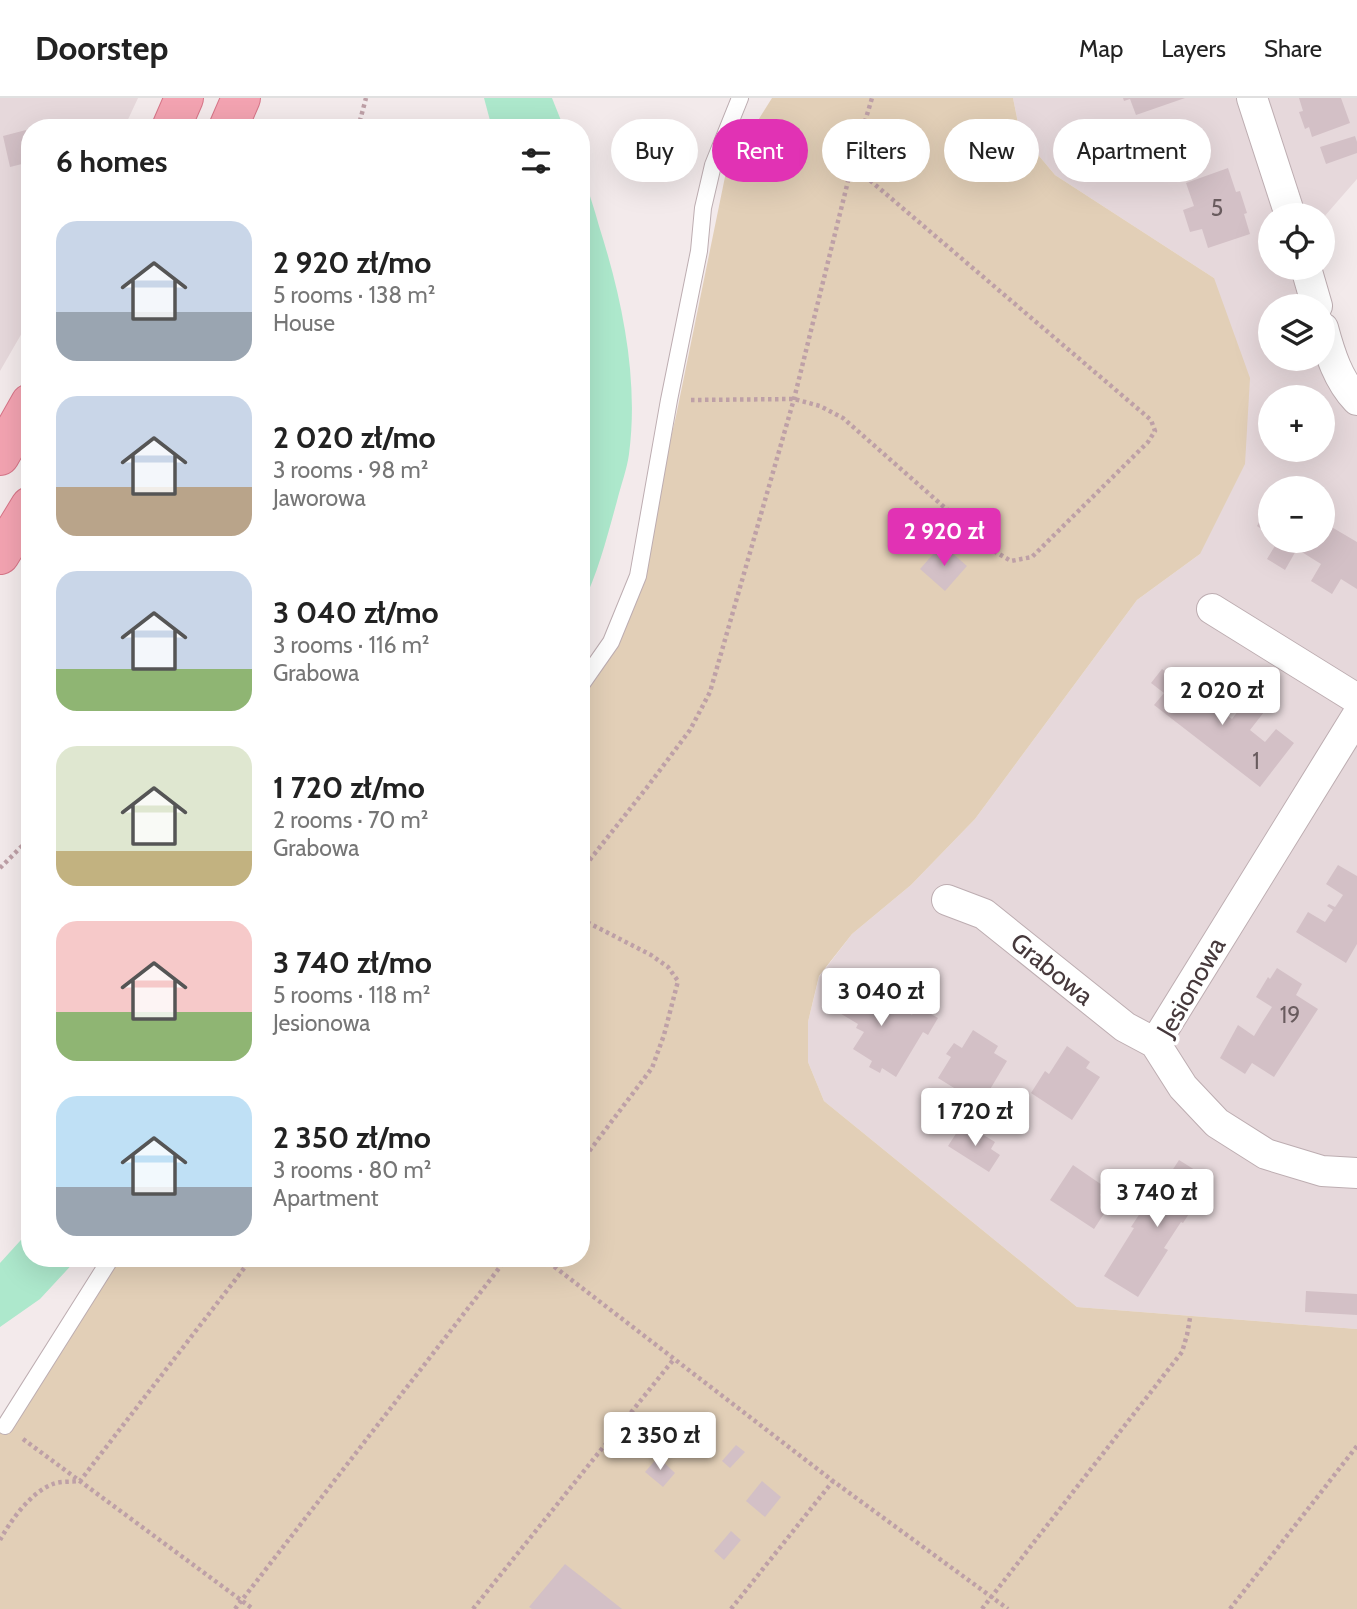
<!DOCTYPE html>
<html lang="en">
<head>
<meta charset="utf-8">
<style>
  :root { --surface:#fff; --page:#f6f6f6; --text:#222; --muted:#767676; --line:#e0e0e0; --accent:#e132b4 }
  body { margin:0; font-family:Cabin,sans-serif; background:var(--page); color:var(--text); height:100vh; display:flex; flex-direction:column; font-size:26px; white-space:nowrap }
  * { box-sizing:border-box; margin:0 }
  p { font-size:23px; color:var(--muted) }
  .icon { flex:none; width:38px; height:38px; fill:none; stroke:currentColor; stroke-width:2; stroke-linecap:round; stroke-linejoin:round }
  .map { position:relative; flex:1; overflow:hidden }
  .side { position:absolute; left:21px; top:21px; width:569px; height:1148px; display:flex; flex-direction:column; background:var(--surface); border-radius:28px; box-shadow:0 7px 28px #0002 }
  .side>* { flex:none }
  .banner { position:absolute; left:611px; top:21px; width:640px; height:63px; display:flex; gap:14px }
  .fabs { position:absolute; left:1258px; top:105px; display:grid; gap:14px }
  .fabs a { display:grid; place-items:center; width:77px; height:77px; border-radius:50%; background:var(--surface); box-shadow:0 7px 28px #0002; font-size:35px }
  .price { position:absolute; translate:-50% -60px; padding:0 16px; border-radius:7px; background:#fff; color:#222; font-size:23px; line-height:46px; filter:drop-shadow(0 2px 4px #0008) }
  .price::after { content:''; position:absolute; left:50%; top:42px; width:21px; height:16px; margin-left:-10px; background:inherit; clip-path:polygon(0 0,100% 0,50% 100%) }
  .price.active { background:var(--accent); color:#fff }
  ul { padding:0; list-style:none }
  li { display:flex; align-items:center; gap:21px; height:175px; padding:0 35px }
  li span { display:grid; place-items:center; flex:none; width:196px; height:140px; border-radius:21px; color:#555 }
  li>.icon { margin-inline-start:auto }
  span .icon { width:84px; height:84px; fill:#fffc; stroke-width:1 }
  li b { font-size:30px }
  h2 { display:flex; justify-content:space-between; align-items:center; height:84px; padding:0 35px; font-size:30px }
  .tag { padding:0 24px; border-radius:32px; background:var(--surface); box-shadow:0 7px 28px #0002; font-size:24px; line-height:63px }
  .tag.active { background:var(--accent); color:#fff }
  header { display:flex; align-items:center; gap:42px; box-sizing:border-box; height:98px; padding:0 35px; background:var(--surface); border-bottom:2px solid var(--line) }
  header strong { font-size:33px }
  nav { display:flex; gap:38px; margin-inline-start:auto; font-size:24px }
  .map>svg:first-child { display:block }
  .residential { fill:#e6d8db; fill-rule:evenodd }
  .green { fill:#e2cfb7 }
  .water { fill:#ade8cc }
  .building { fill:#d3c0c6 }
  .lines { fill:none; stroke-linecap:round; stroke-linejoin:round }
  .service-casing { stroke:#bdadb1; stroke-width:18 }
  .minor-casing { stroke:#bdadb1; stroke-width:32 }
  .primary-casing { stroke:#d67487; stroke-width:40 }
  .path { stroke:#bea0a7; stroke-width:4.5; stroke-dasharray:3.5 3.5; stroke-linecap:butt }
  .service { stroke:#fff; stroke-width:16 }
  .minor { stroke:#fff; stroke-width:30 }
  .primary { stroke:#f3a3b1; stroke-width:38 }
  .labels { text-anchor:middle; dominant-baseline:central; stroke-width:7; stroke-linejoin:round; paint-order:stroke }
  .number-label { font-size:23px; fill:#695b5e }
  .street-label { font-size:26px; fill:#46393c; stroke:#fff }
</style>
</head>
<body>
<header>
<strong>Doorstep</strong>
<nav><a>Map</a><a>Layers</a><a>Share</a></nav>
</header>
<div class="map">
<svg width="1357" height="1511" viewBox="0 0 1357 1511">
  <rect width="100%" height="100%" fill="#f3eaeb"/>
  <path class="residential" d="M0,0H138L124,30H30V221L0,273Z
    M1013,0H1357V81L1323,120V117H1270V170H1306L1317,208H1270V261H1323L1357,302V1231L1077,1209L824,1003L808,964V924L819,879L852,836L911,787L975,721L1137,502L1200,456L1214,180L1055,77L1020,35ZM1270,299H1323V352H1270ZM1270,390H1323V443H1270Z"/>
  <path class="green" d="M772,0H1013L1020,35L1055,77L1214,180L1250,280L1245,366L1200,456L1137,502L975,721L911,787L852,836L819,878L808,924V964L824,1003L1077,1209L1357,1231V1511H0V1331L111,1160H581V587L638,478L676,318L726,74Z"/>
  <path class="water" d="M484,0H552L564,30H492Z
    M581,72C588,91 594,110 599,128C622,200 639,281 629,356C627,371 621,387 617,403C607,439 598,476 581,509Z
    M30,1132V1160H78L40,1201L0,1229V1165Z"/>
  <path class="building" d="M1123,0H1185L1136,17L1130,1L1124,3Z
    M1299,0H1341L1350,25L1312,39L1309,29L1305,31L1299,14L1303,13Z
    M26,32L30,46V64L10,69L3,38Z
    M1355,38L1357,44V55L1326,66L1320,49Z
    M1228,70L1236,94L1240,93L1247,115L1244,116L1250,136L1208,150L1202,131L1190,134L1183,112L1194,108L1186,85Z
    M1270,405V437L1257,428Z
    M1323,424L1357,444V491L1341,481L1332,496L1311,483L1321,466L1297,451L1285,472L1267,461L1278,443H1323Z
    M942,446L967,468L945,493L920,471Z
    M1162,571L1191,593L1204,576L1219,587L1207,602L1232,621L1247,601L1264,614L1250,632L1265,644L1276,631L1294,645L1260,689L1154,607L1164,595L1151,585Z
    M1338,767L1357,778V846L1346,865L1296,834L1308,814L1325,824L1333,812L1327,808L1329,806L1335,809L1343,797L1326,786Z
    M1277,870L1302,886L1296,897L1318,911L1274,979L1252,965L1245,976L1220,960L1238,927L1254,938L1263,923L1272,909L1256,899L1268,879L1270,881Z
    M838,881L863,896L859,903L879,915L887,902L912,917L917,908L938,920L928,937L923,934L896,979L882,970L880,975L869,969L872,963L853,951L864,934L856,930L858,926L823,905Z
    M973,932L998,948L994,955L1007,963L980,1008L967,1000L965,1004L955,999L959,993L938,980L951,959L946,956L954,945L962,950Z
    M1067,948L1090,964L1086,970L1100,979L1072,1022L1031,995L1045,973L1049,976Z
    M972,1030L995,1044L991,1051L1000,1057L989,1074L948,1048L959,1031L968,1036Z
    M1179,1062L1211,1082L1183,1125L1181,1124L1164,1150L1168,1152L1138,1199L1104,1178L1134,1130L1131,1129L1148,1103L1151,1105Z
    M1073,1067L1105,1089L1100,1097L1111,1105L1094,1131L1050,1102Z
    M1306,1193L1357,1196V1217L1305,1214Z
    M708,1319L716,1327L699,1343L691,1335Z
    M736,1347L745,1354L730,1370L722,1363Z
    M658,1359L675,1375L663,1389L645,1374Z
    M762,1383L781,1399L765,1419L746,1403Z
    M731,1433L741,1442L724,1462L714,1453Z
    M565,1466L588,1484L622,1511H532L529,1509Z"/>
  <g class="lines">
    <defs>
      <path id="service" d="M581,587L611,544L638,478L669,302L699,153L703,110L713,67L740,0
        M5,1328L111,1160"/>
      <path id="minor" d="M1252,0L1290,117
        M1306,170L1317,208
        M1323,230C1330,256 1338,282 1357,302
        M1212,511L1357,601
        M1357,618L1155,945L1183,989L1217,1025L1266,1056L1322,1073L1357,1075
        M947,802L984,816L1125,929L1155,945"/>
      <path id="primary" d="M171,30L184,0
        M228,30L241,0
        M0,358L30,305
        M0,457L30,408"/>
    </defs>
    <use href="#service" class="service-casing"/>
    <use href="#minor" class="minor-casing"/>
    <use href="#primary" class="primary-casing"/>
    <path class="path" d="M358,30L366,0
      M691,302L794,301L820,308L843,320L994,453L1011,463L1032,459L1148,344L1155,333L1151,322L852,67
      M0,770L30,740
      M581,773L648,688L690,632L710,594L794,301L852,67L872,0
      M581,821L651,857L668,869L678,883L664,937L652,970L581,1064
      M543,1160L833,1383L1008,1511
      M23,1341L253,1511
      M0,1442C11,1422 31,1394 53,1386C60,1383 72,1384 80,1383L252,1160
      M235,1511L507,1160
      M473,1511L674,1261
      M731,1511L833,1383
      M982,1511L1182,1254L1187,1237L1190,1220
      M1230,1511L1357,1348"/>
    <use href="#service" class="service"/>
    <use href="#minor" class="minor"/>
    <use href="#primary" class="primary"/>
  </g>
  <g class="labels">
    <g class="number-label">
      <text x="1217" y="110">5</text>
      <text x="1256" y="663">1</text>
      <text x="1290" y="917">19</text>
    </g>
    <g class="street-label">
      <text transform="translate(1052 871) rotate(39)">Grabowa</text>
      <text transform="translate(1191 889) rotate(-60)">Jesionowa</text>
    </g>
  </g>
</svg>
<div class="fabs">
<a><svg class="icon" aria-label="locate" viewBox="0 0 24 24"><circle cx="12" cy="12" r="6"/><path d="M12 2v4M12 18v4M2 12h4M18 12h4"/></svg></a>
<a><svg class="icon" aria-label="layers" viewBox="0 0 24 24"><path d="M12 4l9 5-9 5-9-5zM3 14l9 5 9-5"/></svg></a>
<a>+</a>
<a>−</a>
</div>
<b class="price active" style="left:944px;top:470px">2 920 zł</b>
<b class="price" style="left:1222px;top:629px">2 020 zł</b>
<b class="price" style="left:881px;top:930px">3 040 zł</b>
<b class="price" style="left:975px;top:1050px">1 720 zł</b>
<b class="price" style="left:1157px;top:1131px">3 740 zł</b>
<b class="price" style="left:660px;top:1374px">2 350 zł</b>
<div class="banner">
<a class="tag">Buy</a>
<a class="tag active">Rent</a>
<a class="tag">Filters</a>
<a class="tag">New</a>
<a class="tag">Apartment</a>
</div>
<section class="side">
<h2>6 homes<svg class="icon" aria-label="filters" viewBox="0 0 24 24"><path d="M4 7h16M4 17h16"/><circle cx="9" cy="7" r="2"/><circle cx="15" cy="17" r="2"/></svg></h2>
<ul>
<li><span style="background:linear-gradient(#c9d6e8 65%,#9aa5b1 0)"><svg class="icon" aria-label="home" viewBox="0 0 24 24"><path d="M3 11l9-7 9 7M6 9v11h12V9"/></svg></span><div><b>2 920 zł/mo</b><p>5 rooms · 138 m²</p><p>House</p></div></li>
<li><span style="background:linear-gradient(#c9d6e8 65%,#b9a48a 0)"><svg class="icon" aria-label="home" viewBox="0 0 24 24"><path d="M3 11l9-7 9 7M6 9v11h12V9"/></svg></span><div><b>2 020 zł/mo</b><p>3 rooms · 98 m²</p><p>Jaworowa</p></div></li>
<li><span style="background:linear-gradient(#c9d6e8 70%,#8fb573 0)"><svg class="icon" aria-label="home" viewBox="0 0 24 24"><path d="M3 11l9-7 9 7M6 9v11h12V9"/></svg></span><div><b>3 040 zł/mo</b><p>3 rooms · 116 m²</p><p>Grabowa</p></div></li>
<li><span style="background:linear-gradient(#dfe7d0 75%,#c2b280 0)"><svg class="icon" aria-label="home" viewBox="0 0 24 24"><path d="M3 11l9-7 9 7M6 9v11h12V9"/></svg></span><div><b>1 720 zł/mo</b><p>2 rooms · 70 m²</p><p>Grabowa</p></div></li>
<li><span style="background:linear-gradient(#f6c9c9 65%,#8fb573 0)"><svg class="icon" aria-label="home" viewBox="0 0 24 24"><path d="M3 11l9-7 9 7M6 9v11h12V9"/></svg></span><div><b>3 740 zł/mo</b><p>5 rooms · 118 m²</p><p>Jesionowa</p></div></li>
<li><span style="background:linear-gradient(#bfe0f5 65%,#9aa5b1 0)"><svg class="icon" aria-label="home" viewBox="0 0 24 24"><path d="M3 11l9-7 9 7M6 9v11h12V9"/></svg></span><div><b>2 350 zł/mo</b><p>3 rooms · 80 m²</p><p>Apartment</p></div></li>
</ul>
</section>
</div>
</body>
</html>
